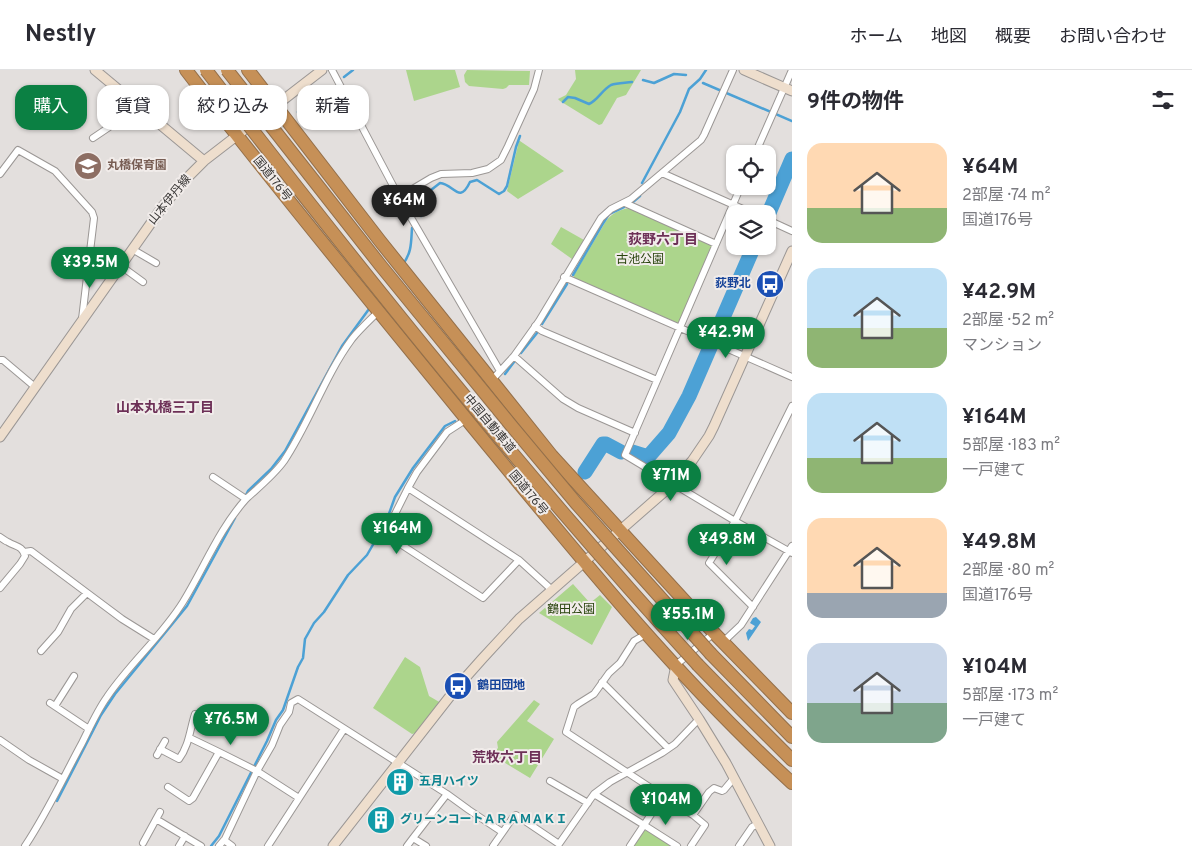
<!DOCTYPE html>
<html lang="ja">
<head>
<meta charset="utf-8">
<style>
  :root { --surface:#fff; --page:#f7f7f7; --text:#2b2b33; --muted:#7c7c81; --line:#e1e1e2; --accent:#0b8043 }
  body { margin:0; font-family:Overpass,"Noto Sans JP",sans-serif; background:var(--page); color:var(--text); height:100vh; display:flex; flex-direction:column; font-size:19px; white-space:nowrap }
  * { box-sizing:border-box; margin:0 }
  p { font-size:16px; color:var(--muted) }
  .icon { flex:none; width:28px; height:28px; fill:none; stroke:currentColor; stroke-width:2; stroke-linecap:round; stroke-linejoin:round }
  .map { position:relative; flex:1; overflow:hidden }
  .sheet { display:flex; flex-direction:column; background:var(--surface); width:400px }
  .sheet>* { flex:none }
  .guide { position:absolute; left:15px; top:15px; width:475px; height:45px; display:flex; gap:10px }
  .tools { position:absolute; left:726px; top:75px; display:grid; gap:10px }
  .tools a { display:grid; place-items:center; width:50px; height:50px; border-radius:10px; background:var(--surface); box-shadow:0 1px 4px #0004; font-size:25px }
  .price { position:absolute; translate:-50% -42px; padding:0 11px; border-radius:18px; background:var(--accent); color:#fff; font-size:16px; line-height:32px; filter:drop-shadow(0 1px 2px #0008) }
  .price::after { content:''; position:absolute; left:50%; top:30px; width:15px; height:11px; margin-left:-8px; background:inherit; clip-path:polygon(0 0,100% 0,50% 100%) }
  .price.on { background:#222; color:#fff }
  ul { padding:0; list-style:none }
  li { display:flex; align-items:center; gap:15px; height:125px; padding:0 15px }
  li span { display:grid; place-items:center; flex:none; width:140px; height:100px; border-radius:15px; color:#555 }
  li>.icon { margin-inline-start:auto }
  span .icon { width:60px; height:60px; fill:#fffc; stroke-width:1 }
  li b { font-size:21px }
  h2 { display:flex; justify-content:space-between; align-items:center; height:60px; padding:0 15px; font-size:21px }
  .pill { padding:0 18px; border-radius:15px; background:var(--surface); box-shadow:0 1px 4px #0004; font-size:18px; line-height:45px }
  .pill.on { background:var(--accent); color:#fff }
  header { display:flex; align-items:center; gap:30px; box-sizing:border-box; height:70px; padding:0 25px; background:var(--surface); border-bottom:1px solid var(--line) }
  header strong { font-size:24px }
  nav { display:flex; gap:28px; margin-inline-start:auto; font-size:18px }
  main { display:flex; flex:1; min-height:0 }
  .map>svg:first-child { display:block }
  .green { fill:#acd58c }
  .water { fill:#4ca1d5 }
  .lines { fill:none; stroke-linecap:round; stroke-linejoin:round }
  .stream { stroke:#4ca1d5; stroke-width:2.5 }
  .river { stroke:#4ca1d5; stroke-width:15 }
  .street-casing { stroke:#9b9795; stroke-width:8 }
  .secondary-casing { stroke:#9b9795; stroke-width:11 }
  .highway-casing { stroke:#94704b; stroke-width:14 }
  .street { stroke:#fff; stroke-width:6 }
  .secondary { stroke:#eedecd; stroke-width:9 }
  .highway { stroke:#c69057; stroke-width:12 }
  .highway-bridge-casing { stroke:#94704b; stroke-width:14; stroke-linecap:butt }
  .highway-bridge { stroke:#c69057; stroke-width:12 }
  .labels { text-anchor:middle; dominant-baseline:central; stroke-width:4; stroke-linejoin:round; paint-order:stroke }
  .education-label { font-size:12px; font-weight:bold; fill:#785e54; stroke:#f1ecea; text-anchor:start }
  .street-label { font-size:12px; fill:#383635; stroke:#f1ecea }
  .park-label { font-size:12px; fill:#29440d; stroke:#f1ecea }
  .transit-label { font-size:12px; font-weight:bold; fill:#164399; stroke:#f1ecea; text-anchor:end }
  .culture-label { font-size:12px; font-weight:bold; fill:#0d838f; stroke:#f1ecea; text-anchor:start }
  .neighbourhood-label { font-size:14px; font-weight:bold; fill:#6d3057; stroke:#f1ecea }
</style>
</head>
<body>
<header>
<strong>Nestly</strong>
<nav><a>ホーム</a><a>地図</a><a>概要</a><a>お問い合わせ</a></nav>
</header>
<main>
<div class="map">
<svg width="792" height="776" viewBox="0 0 792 776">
  <rect width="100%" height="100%" fill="#e3dfdd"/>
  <path class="green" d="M406,0H455L460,17L414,31Z
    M467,0L530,1L529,15H509L506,18L503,19L469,16L465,12L464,5Z
    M575,0H641L626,25L617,28L602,54L599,55L560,31L558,29L566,25L576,9Z
    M519,71H520L564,101L518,129L507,121Z
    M629,138L712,175L680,251L678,253L574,209V205L606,151C612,143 619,140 629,138Z
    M561,157L584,170L572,189L551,174Z
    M573,514L590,533L600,525L612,537L592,575L539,543Z
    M405,587L420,597L429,626L441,633L416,663L412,664L373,638Z
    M534,630L540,634L527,651L554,669L530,708L492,685L498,678L497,672Z
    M647,760L671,776H634L643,761Z"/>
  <path class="water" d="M756,547L761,552L748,571L746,563L749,559L752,560L755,556L750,553L753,548Z"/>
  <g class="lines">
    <path class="stream" d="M344,7L353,0
      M643,10L654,13L674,4L686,5
      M703,13L792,51
      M563,32L568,27L575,28L589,34C598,30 602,20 611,15C617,13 625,13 632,12
      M298,42L309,33H314L331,20
      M642,113L680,42L689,19L700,9L706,0
      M633,132L640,126V125
      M421,146L428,140L431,120L440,113C454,114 459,135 470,112L477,110L499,124L504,121L507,116L516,77L520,66
      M403,194C412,182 411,172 412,158
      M573,205L602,155L609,144L624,137
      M542,254L567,214
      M521,283L537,263
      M505,304L514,292
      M245,427L248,421L271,399L285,381L342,276L369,239
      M57,731L101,645L115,624L187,536L235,448
      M211,776L219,766L267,671L276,650L283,640L298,597L303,588L305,569L314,553L324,542L348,505L367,485L386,452L395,427L413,398L445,356L455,351"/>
    <path class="river" d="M768,145L792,89
      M632,382L648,387L669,363L689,326L754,176
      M585,402L603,374H606L621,382"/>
    <defs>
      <path id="street" d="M332,0L399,127L500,301
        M93,68L139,37
        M755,84L792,0
        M662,103L754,144
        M0,104L18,80L55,101L92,142L94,148L82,249
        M741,116L625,385L735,451L792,483
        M399,127L431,108L441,104L472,103L488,99L501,90L508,76L534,19L539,0
        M625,133L716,174
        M768,150L792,161
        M132,179L156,193
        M121,196L143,212
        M564,207L792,307
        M535,256L542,261L657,310
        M514,286L563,329L578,338L635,363
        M0,290H3L35,317
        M492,310L514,286L539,251L601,148L611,139L631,129L701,70L704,65L733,0
        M467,349L447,362L417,402L408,418L385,464L483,528L519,490L552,520
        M408,418L519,490
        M246,429C259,417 274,405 284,391C310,352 324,307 352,269C360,259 370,250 379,241
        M0,467C3,469 5,471 8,472C16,477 22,475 25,486L20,494L0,518
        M24,482L31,481L122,549L154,569
        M753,537L709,493L735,451L792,336
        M646,564L634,571L620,593L609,603L594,624L578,634L574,637L566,662L663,726L644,755L677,776
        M723,572L741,555L792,476
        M41,581L58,562L71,539L87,523
        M676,595L714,563
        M602,612L668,678
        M50,633L89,659
        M55,636L74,606
        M190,668L219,682
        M0,670L29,690L63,709
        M160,679L179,689C189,676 190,659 195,644
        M157,685L165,671
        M550,711L588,733
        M168,717L189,731L193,728L219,682L257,701L299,728
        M594,724L644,755L630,776
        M663,726L693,745L705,755L691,776
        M693,745L709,722L714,718L722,721L724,720L734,708
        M156,749L201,776
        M224,771L257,701L272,675L280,655L289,642L291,633L298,629L447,724L469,740L502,762
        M143,773L160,742
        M25,776C47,743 63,708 82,673C90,657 97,641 107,627C130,593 162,566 183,532C204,498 219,459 246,429L213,407
        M179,776L185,766
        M219,776L224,770L232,776
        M268,776L344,659
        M407,776L413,768
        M426,776L413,768L447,724
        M493,776L514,746L516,745L559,774L594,724L610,712L662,683L675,674L699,649
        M739,776L752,757L758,754"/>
      <path id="secondary" d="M95,0L204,91
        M744,0L792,21
        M0,367L163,136L185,110L204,91L322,0
        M676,595L673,610L699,649L726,693L770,776
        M333,776L458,616L482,589L519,549L664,422L692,391L709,366L714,356L792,181"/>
      <path id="highway" d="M186,0C279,121 376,238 472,356C573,479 674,605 792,713
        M248,0L380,171L552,386L714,563L792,643
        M711,584L792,667
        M698,595L740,638L792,690"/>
    </defs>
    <use href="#street" class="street-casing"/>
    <use href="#secondary" class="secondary-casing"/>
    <use href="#highway" class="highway-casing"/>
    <use href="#street" class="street"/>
    <use href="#secondary" class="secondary"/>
    <use href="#highway" class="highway"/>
    <defs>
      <path id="highway-bridge" d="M206,0C363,204 524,405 698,595
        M227,0L381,196L510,354L576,433L642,507L711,584"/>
    </defs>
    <use href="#highway-bridge" class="highway-bridge-casing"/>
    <use href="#highway-bridge" class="highway-bridge"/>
  </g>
  <defs>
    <symbol id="school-disc" viewBox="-11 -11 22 22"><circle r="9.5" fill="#8d6e63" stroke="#f1ecea"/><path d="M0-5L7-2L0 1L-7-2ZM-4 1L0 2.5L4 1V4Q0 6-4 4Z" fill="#fff"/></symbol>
    <symbol id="bus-disc" viewBox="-11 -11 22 22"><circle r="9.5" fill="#1a4fb4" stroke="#f1ecea"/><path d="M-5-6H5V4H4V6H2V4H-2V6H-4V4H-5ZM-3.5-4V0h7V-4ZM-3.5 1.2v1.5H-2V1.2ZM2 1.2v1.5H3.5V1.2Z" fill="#fff"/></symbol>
    <symbol id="building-disc" viewBox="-11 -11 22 22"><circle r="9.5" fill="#0f9aa8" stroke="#f1ecea"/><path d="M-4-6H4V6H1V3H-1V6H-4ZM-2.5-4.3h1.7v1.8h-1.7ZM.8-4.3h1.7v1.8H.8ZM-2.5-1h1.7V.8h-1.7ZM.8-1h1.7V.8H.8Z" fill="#fff"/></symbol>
  </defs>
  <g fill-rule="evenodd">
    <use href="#school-disc" x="72" y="80" width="32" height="32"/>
    <use href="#bus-disc" x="754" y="198" width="32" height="32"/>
    <use href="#bus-disc" x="442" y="600" width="32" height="32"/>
    <use href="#building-disc" x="384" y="696" width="32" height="32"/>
    <use href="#building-disc" x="365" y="734" width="32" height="32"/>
  </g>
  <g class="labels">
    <g class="education-label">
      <text x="107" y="96">丸橋保育園</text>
    </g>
    <g class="street-label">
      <text transform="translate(272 109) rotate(51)">国道176号</text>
      <text transform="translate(170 130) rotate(-51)">山本伊丹線</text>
      <text transform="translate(489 354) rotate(50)">中国自動車道</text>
      <text transform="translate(528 423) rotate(50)">国道176号</text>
    </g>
    <g class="park-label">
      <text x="640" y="190">古池公園</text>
      <text x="571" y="540">鶴田公園</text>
    </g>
    <g class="transit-label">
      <text x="751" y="214">荻野北</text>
      <text x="477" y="616" text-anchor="start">鶴田団地</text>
    </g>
    <g class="culture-label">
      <text x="419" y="712">五月ハイツ</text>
      <text x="400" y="750">グリーンコートＡＲＡＭＡＫＩ</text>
    </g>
    <g class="neighbourhood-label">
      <text x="663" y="170">荻野六丁目</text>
      <text x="165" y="338">山本丸橋三丁目</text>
      <text x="507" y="688">荒牧六丁目</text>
    </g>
  </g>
</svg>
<div class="tools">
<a><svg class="icon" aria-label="locate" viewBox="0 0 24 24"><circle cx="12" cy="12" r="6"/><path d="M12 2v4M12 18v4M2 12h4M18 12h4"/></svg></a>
<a><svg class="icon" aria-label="layers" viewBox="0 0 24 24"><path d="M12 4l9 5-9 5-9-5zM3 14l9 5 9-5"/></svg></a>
</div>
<b class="price on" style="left:404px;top:157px">¥64M</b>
<b class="price" style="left:90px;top:219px">¥39.5M</b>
<b class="price" style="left:726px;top:289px">¥42.9M</b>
<b class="price" style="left:671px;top:432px">¥71M</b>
<b class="price" style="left:397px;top:485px">¥164M</b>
<b class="price" style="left:727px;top:496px">¥49.8M</b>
<b class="price" style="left:688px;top:571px">¥55.1M</b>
<b class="price" style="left:231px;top:676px">¥76.5M</b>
<b class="price" style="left:666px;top:756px">¥104M</b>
<div class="guide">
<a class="pill on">購入</a>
<a class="pill">賃貸</a>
<a class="pill">絞り込み</a>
<a class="pill">新着</a>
</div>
</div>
<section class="sheet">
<h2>9件の物件<svg class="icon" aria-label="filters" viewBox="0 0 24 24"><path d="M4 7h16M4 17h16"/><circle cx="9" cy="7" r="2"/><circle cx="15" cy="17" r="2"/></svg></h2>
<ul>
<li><span style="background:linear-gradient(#ffd9b3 65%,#8fb573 0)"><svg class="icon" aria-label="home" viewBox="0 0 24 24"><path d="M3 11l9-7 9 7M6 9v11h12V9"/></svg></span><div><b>¥64M</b><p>2部屋 · 74 m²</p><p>国道176号</p></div></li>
<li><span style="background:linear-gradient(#bfe0f5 60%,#8fb573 0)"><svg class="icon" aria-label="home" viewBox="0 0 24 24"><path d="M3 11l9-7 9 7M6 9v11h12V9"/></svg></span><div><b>¥42.9M</b><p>2部屋 · 52 m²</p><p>マンション</p></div></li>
<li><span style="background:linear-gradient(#bfe0f5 65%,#8fb573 0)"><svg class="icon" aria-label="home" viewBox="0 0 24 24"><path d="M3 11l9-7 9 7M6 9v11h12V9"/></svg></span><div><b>¥164M</b><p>5部屋 · 183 m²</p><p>一戸建て</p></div></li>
<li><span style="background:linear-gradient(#ffd9b3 75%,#9aa5b1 0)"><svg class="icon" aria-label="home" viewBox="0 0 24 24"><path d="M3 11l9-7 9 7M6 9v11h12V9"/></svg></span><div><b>¥49.8M</b><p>2部屋 · 80 m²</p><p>国道176号</p></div></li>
<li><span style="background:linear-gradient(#c9d6e8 60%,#7fa58c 0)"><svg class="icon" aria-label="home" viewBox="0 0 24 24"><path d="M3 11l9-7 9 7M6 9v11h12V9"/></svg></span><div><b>¥104M</b><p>5部屋 · 173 m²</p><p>一戸建て</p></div></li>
</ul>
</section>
</main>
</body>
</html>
